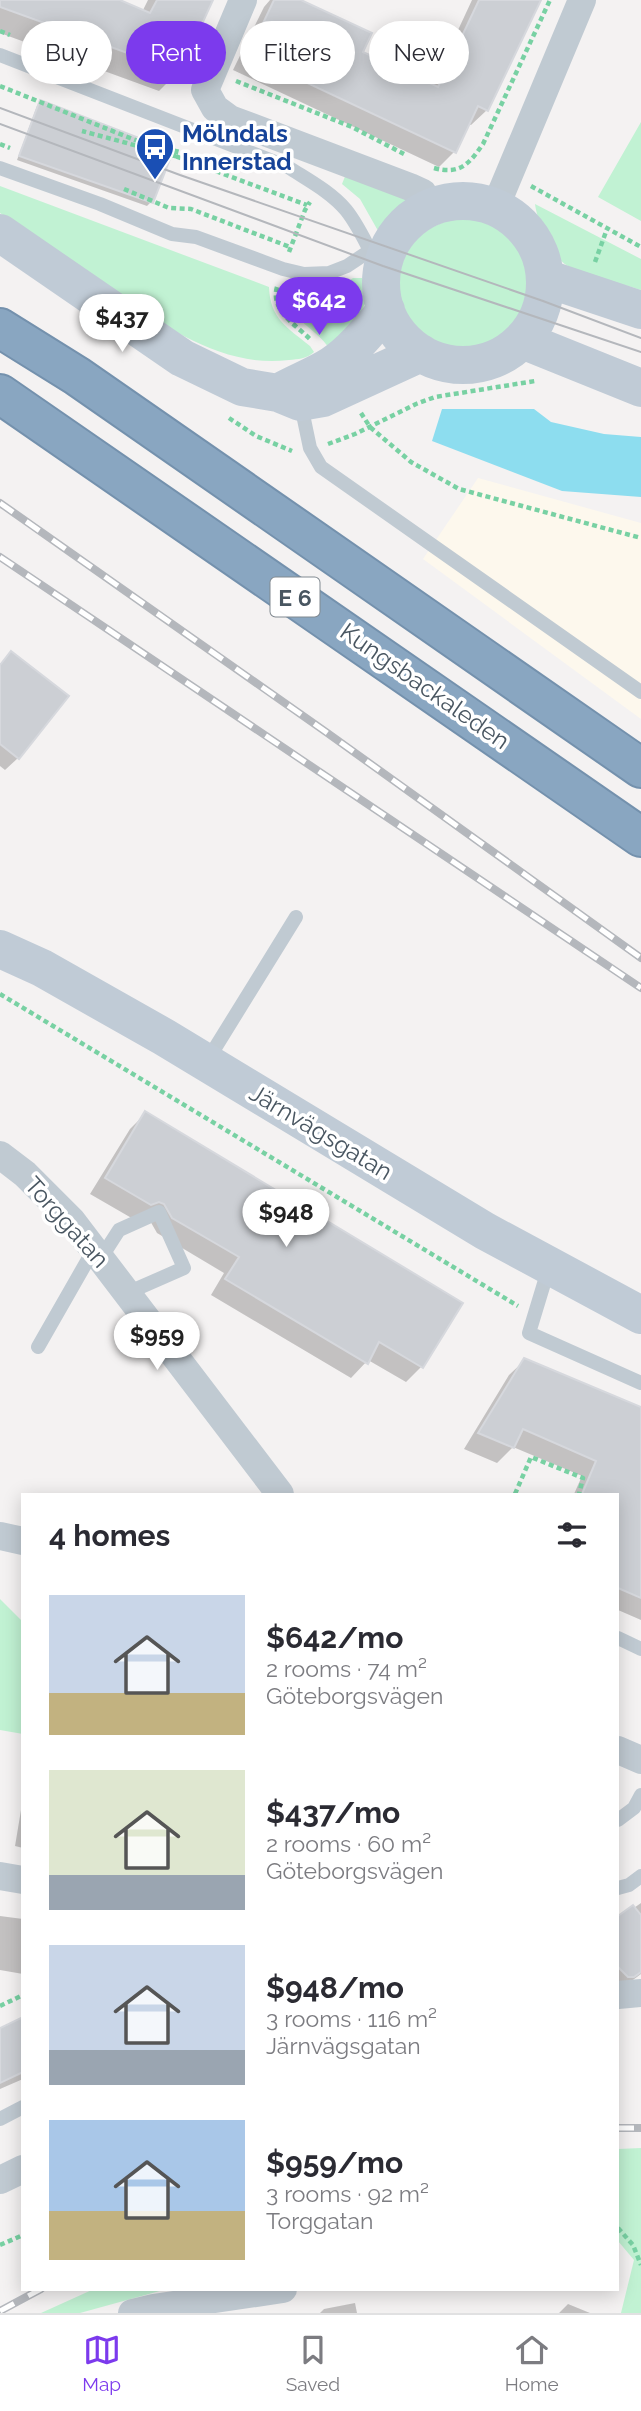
<!DOCTYPE html>
<html lang="en">
<head>
<meta charset="utf-8">
<style>
  :root { --surface:#fff; --page:#f2f2f3; --text:#2b2b33; --muted:#7c7c81; --line:#e1e1e2; --accent:#7c3aed }
  body { margin:0; font-family:Raleway,sans-serif; background:var(--page); color:var(--text); height:100vh; display:flex; flex-direction:column; font-size:26px; white-space:nowrap }
  * { box-sizing:border-box; margin:0 }
  p { font-size:23px; color:var(--muted) }
  .icon { flex:none; width:38px; height:38px; fill:none; stroke:currentColor; stroke-width:2; stroke-linecap:round; stroke-linejoin:round }
  .map { position:relative; flex:1; overflow:hidden }
  .details { position:absolute; left:21px; top:1493px; width:598px; height:798px; display:flex; flex-direction:column; background:var(--surface); border-radius:0px; box-shadow:0 4px 18px #0003 }
  .details>* { flex:none }
  .hud { position:absolute; left:21px; top:21px; width:600px; height:63px; display:flex; gap:14px }
  .price { position:absolute; translate:-50% -60px; padding:0 16px; border-radius:24px; background:#fff; color:#222; font-size:23px; line-height:46px; filter:drop-shadow(0 2px 4px #0008) }
  .price::after { content:''; position:absolute; left:50%; top:42px; width:21px; height:16px; margin-left:-10px; background:inherit; clip-path:polygon(0 0,100% 0,50% 100%) }
  .price.current { background:var(--accent); color:#fff }
  ul { padding:0; list-style:none }
  li { display:flex; align-items:center; gap:21px; height:175px; padding:0 28px }
  li span { display:grid; place-items:center; flex:none; width:196px; height:140px; border-radius:0px; color:#555 }
  li>.icon { margin-inline-start:auto }
  span .icon { width:84px; height:84px; fill:#fffc; stroke-width:1 }
  li b { font-size:30px }
  h2 { display:flex; justify-content:space-between; align-items:center; height:84px; padding:0 28px; font-size:30px }
  .chip { padding:0 24px; border-radius:32px; background:var(--surface); box-shadow:0 4px 18px #0003; font-size:24px; line-height:63px }
  .chip.current { background:var(--accent); color:#fff }
  .tab-bar { display:flex; justify-content:space-around; align-items:center; height:98px; border-top:2px solid var(--line); background:var(--surface); font-size:19px; color:var(--muted) }
  .tab-bar a { display:grid; justify-items:center; gap:4px }
  .tab-bar .current { color:var(--accent) }
  .map>svg:first-child { display:block }
  .commercial { fill:#fdf8ed }
  .green { fill:#c1f2d3 }
  .water { fill:#8dddef }
  .shadow { fill:#0003 }
  .building { fill:#cccfd4; stroke:#d6d8dd; stroke-width:2 }
  .lines { fill:none; stroke-linecap:round; stroke-linejoin:round }
  .highway-casing { stroke:#7491ad; stroke-width:42 }
  .path { stroke:#78d1a3; stroke-width:4.5; stroke-dasharray:5 3.5; stroke-linecap:butt }
  .lane { stroke:#c0cad2; stroke-width:14 }
  .street { stroke:#c0cad2; stroke-width:28 }
  .secondary { stroke:#c0cbd6; stroke-width:38 }
  .highway { stroke:#89a6c1; stroke-width:38 }
  .tram { stroke:#b4b7bc; stroke-width:2 }
  .rail-casing { stroke:#b4b7bc; stroke-width:8 }
  .rail { stroke:#fff; stroke-width:5; stroke-dasharray:16; stroke-linecap:butt }
  .labels { text-anchor:middle; dominant-baseline:central; stroke-width:7; stroke-linejoin:round; paint-order:stroke }
  .shield { fill:#fff; stroke:#808990; stroke-width:2 }
  .shield-label { font-size:23px; font-weight:bold; fill:#495661 }
  .transit-label { font-size:24px; font-weight:bold; fill:#164399; stroke:#fff; text-anchor:start }
  .street-label { font-size:24px; fill:#495661; stroke:#fff }
</style>
</head>
<body>
<div class="map">
<svg width="641" height="2313" viewBox="0 0 641 2313">
  <rect width="100%" height="100%" fill="#f4f2f2"/>
  <path class="commercial" d="M478,478L641,523V719L423,559Z"/>
  <path class="green" d="M641,122V221L598,197Z
    M346,174L413,199L415,205L393,222L386,231L381,232L377,229L360,199L342,184Z
    M0,186L269,287C270,319 288,328 310,346L314,352C307,359 298,359 289,360C225,368 170,329 118,296C78,269 39,241 0,213Z
    M535,204L641,259V290C620,283 587,276 568,266C552,258 537,221 535,204Z
    M399 284a65 65 0 1 1 130 0a65 65 0 1 1-130 0Z
    M353,278H362L368,283C373,308 344,331 329,348C317,329 281,313 284,292C310,294 331,293 353,278Z
    M0,1599L23,1622V1734L0,1730Z
    M641,2148V2313H621L634,2260L618,2241V2149Z
    M94,2289H167L80,2313H41Z"/>
  <path class="water" d="M442,409H534L551,422L604,434L641,437V497L562,491L432,441Z"/>
  <path class="shadow" d="M0,0H115L142,12L148,0H211L179,71L159,91L0,33Z
    M270,0H297L361,53L432,86L472,0H539L487,110L471,125L468,124L454,152L439,167L233,70L264,7Z
    M41,102L151,202L147,206L17,160L37,106Z
    M11,653L18,758L5,770L0,766V664Z
    M146,1113L421,1367L406,1382L368,1360L351,1378L211,1295L224,1273L157,1233L149,1219L135,1220L90,1194L130,1129Z
    M525,1360L641,1409V1620L618,1610V1494H574L582,1476L513,1447L497,1463L464,1449L509,1375Z
    M23,1798V1848L15,1846Z
    M641,1903V1974L618,1991V1919Z
    M0,1916L23,1919V1974L0,1970Z
    M23,2019V2079L0,2089V2030Z
    M355,2303L357,2313H320L324,2309Z
    M568,2304L590,2313H559Z"/>
  <path class="building" d="M0,0H120L150,13L157,0H213L180,72L0,7Z
    M274,0H301L372,33L363,52L438,87L479,0H541L488,111L478,106L456,153L248,55Z
    M40,100L173,151L153,203L19,156Z
    M11,651L69,696L19,759L0,744V665Z
    M145,1111L463,1303L423,1368L379,1342L368,1364L225,1279L239,1257L172,1218L164,1204L159,1202L151,1205L105,1178Z
    M524,1358L641,1407V1598L618,1588V1494H582L596,1461L523,1429L514,1448L478,1433Z
    M633,1905L641,1915V1972L634,1977H628L618,1967V1916Z
    M23,2017V2072L0,2083V2028Z"/>
  <g class="lines">
    <defs>
      <path id="highway" d="M0,328L77,376L641,768
        M0,394L641,837"/>
    </defs>
    <use href="#highway" class="highway-casing"/>
    <path class="path" d="M0,31L10,35
      M236,81L352,127L404,154
      M0,86L175,156L82,131
      M0,144L10,148
      M177,149L175,156L307,205
      M434,168C460,175 469,164 483,144L550,0
      M531,186L641,247
      M124,189L169,208L191,209L290,247
      M289,252L305,210L310,202
      M595,262L607,229
      M277,287C270,310 296,325 311,340
      M361,413L370,427L411,462L459,489L641,538
      M229,418L256,436L292,451
      M328,444L355,434L416,404L435,397L535,381
      M0,994L518,1306
      M515,1494L531,1457L583,1478L579,1494
      M0,2006L23,1995
      M618,2228L633,2245L641,2265
      M0,2245L23,2235"/>
    <path class="lane" d="M0,55L288,167C308,180 331,192 346,210C362,230 370,253 382,274
      M0,168L100,204L172,234L196,237L283,269L304,274L329,273L347,266L401,230
      M301,405L310,448L321,467L641,692
      M207,1061L296,917
      M101,1258L119,1230L159,1212L184,1268L127,1293
      M549,1267L529,1333L641,1383
      M38,1347L94,1249
      M618,1638L641,1649
      M618,1820L634,1808L641,1795
      M618,1888L629,1885L641,1876
      M0,2119L23,2107"/>
    <path class="street" d="M243,0L205,90L215,108L230,119L410,187L423,193L430,208
      M495,208L582,0
      M0,1155L25,1174L72,1221L280,1494
      M0,1536L23,1541
      M618,1750L641,1760
      M0,1876L23,1880
      M618,1995L641,1993
      M0,2180L23,2169
      M132,2313L153,2308L283,2289"/>
    <path class="secondary" d="M381 283a82 82 0 1 1 164 0a82 82 0 1 1-164 0Z
      M0,233L182,358L242,387L278,393L300,402L323,398L421,353
      M545,278L641,310
      M522,340L641,388
      M278,393C295,383 315,376 332,365C353,351 370,329 386,310
      M0,949L42,968L164,1037L485,1231L641,1315"/>
    <use href="#highway" class="highway"/>
    <path class="tram" d="M0,108L180,175L543,301L641,338
      M0,124L383,266L641,352"/>
    <defs>
      <path id="rail" d="M0,503L326,732L641,958
        M0,557L641,988
        M618,2128H641
        M0,2311L41,2289"/>
    </defs>
    <use href="#rail" class="rail-casing"/>
    <use href="#rail" class="rail"/>
  </g>
  <defs>
    <symbol id="bus-pin" viewBox="-11 -11 22 30"><path d="M0 17L-7.5 6A9.5 9.5 0 1 1 7.5 6Z" fill="#1a4fb4" stroke="#fff"/><path d="M-5-6H5V4H4V6H2V4H-2V6H-4V4H-5ZM-3.5-4V0h7V-4ZM-3.5 1.2v1.5H-2V1.2ZM2 1.2v1.5H3.5V1.2Z" fill="#fff"/></symbol>
  </defs>
  <g fill-rule="evenodd">
    <use href="#bus-pin" x="133" y="125" width="44" height="60"/>
  </g>
  <g class="labels">
    <rect class="shield" x="270.5" y="577.5" width="49" height="39" rx="5"/>
    <g class="shield-label">
      <text x="295" y="597">E 6</text>
    </g>
    <g class="transit-label">
      <text x="182" y="133">Mölndals<tspan x="182" dy="28">Innerstad</tspan></text>
    </g>
    <g class="street-label">
      <text transform="translate(425 686) rotate(35)">Kungsbackaleden</text>
      <text transform="translate(321 1132) rotate(31)">Järnvägsgatan</text>
      <text transform="translate(67 1222) rotate(48)">Torggatan</text>
    </g>
  </g>
</svg>
<b class="price current" style="left:319px;top:337px">$642</b>
<b class="price" style="left:122px;top:354px">$437</b>
<b class="price" style="left:286px;top:1249px">$948</b>
<b class="price" style="left:157px;top:1372px">$959</b>
<div class="hud">
<a class="chip">Buy</a>
<a class="chip current">Rent</a>
<a class="chip">Filters</a>
<a class="chip">New</a>
</div>
<section class="details">
<h2>4 homes<svg class="icon" aria-label="filters" viewBox="0 0 24 24"><path d="M4 7h16M4 17h16"/><circle cx="9" cy="7" r="2"/><circle cx="15" cy="17" r="2"/></svg></h2>
<ul>
<li><span style="background:linear-gradient(#c9d6e8 70%,#c2b280 0)"><svg class="icon" aria-label="home" viewBox="0 0 24 24"><path d="M3 11l9-7 9 7M6 9v11h12V9"/></svg></span><div><b>$642/mo</b><p>2 rooms · 74 m²</p><p>Göteborgsvägen</p></div></li>
<li><span style="background:linear-gradient(#dfe7d0 75%,#9aa5b1 0)"><svg class="icon" aria-label="home" viewBox="0 0 24 24"><path d="M3 11l9-7 9 7M6 9v11h12V9"/></svg></span><div><b>$437/mo</b><p>2 rooms · 60 m²</p><p>Göteborgsvägen</p></div></li>
<li><span style="background:linear-gradient(#c9d6e8 75%,#9aa5b1 0)"><svg class="icon" aria-label="home" viewBox="0 0 24 24"><path d="M3 11l9-7 9 7M6 9v11h12V9"/></svg></span><div><b>$948/mo</b><p>3 rooms · 116 m²</p><p>Järnvägsgatan</p></div></li>
<li><span style="background:linear-gradient(#a9c7e8 65%,#c2b280 0)"><svg class="icon" aria-label="home" viewBox="0 0 24 24"><path d="M3 11l9-7 9 7M6 9v11h12V9"/></svg></span><div><b>$959/mo</b><p>3 rooms · 92 m²</p><p>Torggatan</p></div></li>
</ul>
</section>
</div>
<nav class="tab-bar">
<a class="current"><svg class="icon" aria-label="map" viewBox="0 0 24 24"><path d="M3 6l6-2 6 2 6-2v14l-6 2-6-2-6 2zM9 4v14M15 6v14"/></svg>Map</a>
<a><svg class="icon" aria-label="saved" viewBox="0 0 24 24"><path d="M7 4h10v16l-5-4-5 4z"/></svg>Saved</a>
<a><svg class="icon" aria-label="home" viewBox="0 0 24 24"><path d="M3 11l9-7 9 7M6 9v11h12V9"/></svg>Home</a>
</nav>
</body>
</html>
